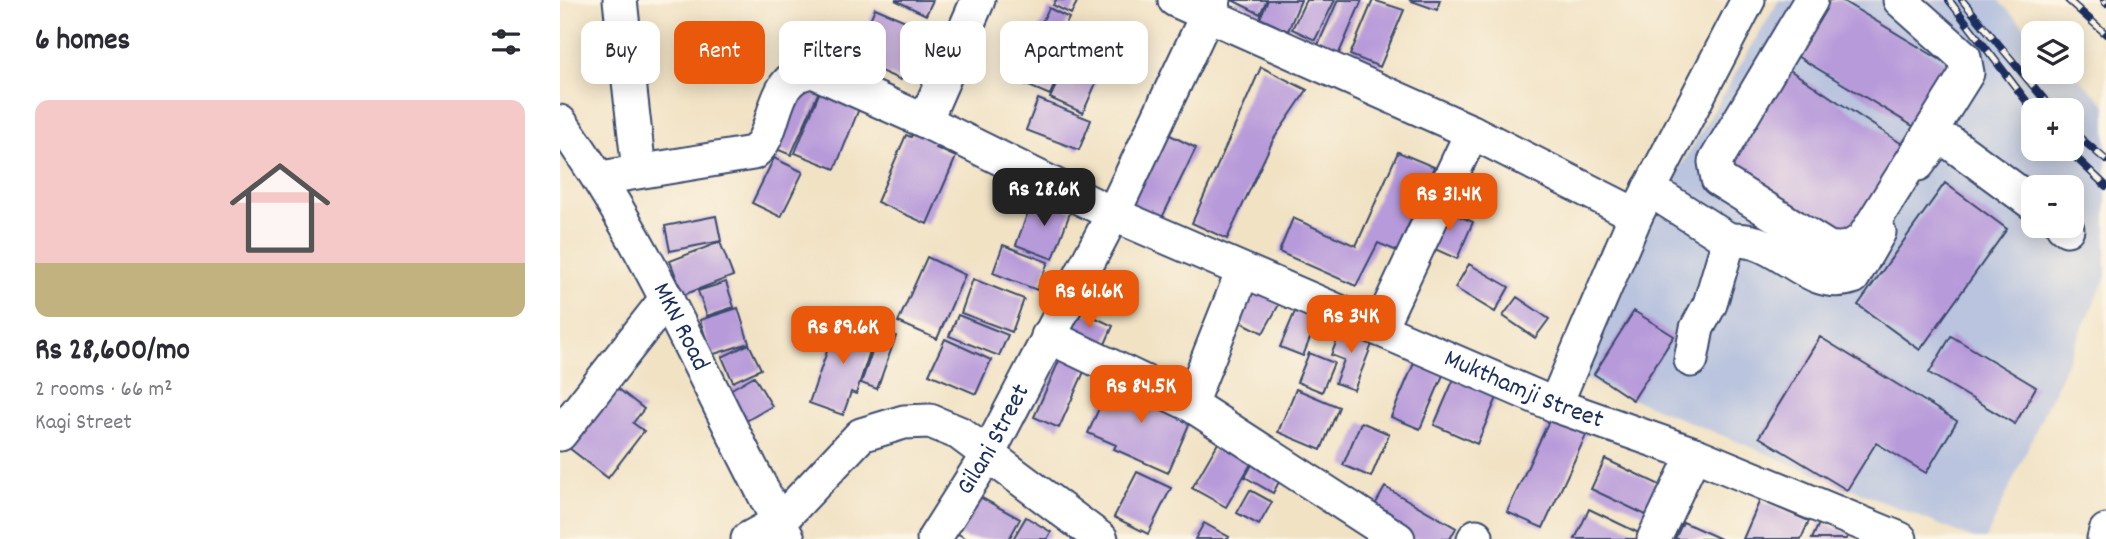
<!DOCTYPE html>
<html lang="en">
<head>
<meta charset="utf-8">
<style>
  :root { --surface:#fff; --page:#f7f7f7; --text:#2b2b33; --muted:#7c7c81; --accent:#ea580c }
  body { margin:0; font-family:Dekko,sans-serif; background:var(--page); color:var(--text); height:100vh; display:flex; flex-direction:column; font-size:26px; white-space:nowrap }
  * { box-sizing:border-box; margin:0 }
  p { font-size:23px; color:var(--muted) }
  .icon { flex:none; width:38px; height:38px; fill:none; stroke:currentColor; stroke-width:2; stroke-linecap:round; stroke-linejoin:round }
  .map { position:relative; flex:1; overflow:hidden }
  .panel { display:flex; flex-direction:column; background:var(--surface); width:560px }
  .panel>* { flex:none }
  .hud { position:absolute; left:21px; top:21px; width:665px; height:63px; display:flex; gap:14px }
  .buttons { position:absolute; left:1461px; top:21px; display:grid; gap:14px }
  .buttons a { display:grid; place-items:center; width:63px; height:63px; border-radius:14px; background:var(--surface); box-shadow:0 4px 18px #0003; font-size:35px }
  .price { position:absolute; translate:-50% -60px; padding:0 16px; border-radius:14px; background:var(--accent); color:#fff; font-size:23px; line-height:46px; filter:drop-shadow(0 2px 4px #0008) }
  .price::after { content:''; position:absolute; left:50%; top:42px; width:21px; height:16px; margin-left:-10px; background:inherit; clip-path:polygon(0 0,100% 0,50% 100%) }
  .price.active { background:#222; color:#fff }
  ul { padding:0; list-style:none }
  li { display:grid; align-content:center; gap:14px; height:371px; padding:0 35px }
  li span { display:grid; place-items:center; height:217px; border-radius:14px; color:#555 }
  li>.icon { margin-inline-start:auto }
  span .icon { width:126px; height:126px; fill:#fffc; stroke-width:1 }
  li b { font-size:30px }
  h2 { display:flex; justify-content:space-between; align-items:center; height:84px; padding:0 35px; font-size:30px }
  .tag { padding:0 24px; border-radius:14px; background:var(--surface); box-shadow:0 4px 18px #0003; font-size:24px; line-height:63px }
  .tag.active { background:var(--accent); color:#fff }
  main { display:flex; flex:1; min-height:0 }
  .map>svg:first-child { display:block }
  .industrial { fill:#bac4de; fill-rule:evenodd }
  .building { fill:#b79ada }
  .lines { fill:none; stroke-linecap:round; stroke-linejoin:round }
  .minor-casing { stroke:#3b4a6d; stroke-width:37 }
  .minor { stroke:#fff; stroke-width:33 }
  .rail-casing { stroke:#1b2f5e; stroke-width:8 }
  .rail { stroke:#fcf5e5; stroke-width:5; stroke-dasharray:16; stroke-linecap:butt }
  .labels { text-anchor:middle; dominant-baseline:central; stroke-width:5; stroke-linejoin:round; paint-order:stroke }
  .street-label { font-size:26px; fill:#1b2f5e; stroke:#fcf5e5 }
</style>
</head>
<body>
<main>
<section class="panel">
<h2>6 homes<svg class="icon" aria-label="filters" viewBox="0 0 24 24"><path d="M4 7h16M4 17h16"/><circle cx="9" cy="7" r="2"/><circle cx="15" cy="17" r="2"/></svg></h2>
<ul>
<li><span style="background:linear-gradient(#f6c9c9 75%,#c2b280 0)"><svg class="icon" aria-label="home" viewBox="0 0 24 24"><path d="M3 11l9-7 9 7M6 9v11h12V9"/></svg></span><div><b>Rs 28,600/mo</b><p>2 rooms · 66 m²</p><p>Kagi Street</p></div></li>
</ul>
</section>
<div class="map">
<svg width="1546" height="539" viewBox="0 0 1546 539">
  <rect width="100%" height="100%" fill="#fcf5e5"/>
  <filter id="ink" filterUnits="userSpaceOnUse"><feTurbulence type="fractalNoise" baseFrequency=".0143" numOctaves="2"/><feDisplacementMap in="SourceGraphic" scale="14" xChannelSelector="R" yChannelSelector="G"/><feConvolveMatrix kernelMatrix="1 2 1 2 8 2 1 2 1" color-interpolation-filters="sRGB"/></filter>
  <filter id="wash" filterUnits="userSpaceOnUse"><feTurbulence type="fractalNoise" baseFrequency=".00686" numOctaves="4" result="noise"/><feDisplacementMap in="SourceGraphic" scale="28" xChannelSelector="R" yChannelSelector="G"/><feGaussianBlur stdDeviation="1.57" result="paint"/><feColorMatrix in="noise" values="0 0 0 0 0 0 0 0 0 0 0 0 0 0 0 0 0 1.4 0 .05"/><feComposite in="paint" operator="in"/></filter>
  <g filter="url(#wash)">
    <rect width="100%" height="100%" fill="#f1e2c4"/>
    <path class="industrial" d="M1219,0H1438L1473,35L1474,72H1512L1546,105V277L1426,539H1414L998,368L1063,264ZM1474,110H1512V149H1474ZM1474,187H1512V226H1474Z"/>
    <g id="blocks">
      <path class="building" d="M335,0H373L366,15Z
        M496,0H518L511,14L493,5Z
        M672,0H707L700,14Z
        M708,0H741L728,31L700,18Z
        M746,0H775L755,40L732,29Z
        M778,0H802L777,58L756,49Z
        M813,0L844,10L820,67L790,55Z
        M849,0H880L877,10Z
        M1254,0H1281L1399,71L1363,132L1225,49Z
        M315,8L362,28L341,80L293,59Z
        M489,8L509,18L495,46L475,36Z
        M474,59L501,69L490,95L464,84Z
        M701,67L747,90L713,140L667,239L632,223Z
        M1225,67L1345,146L1278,246L1159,167Z
        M504,68L536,83L523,113L490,98Z
        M239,79L260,89L231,155L209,146Z
        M260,91L300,106L275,169L235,153Z
        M478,99L531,120L519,150L466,130Z
        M355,129L379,140L376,148L396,157L367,224L317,202L346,135L351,137Z
        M604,132L636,148L599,224L567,208Z
        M838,152L874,167L837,251L818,243L796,286L719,252L733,218L796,246Z
        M214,158L243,172L221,217L192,203Z
        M1385,183L1447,229L1360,350L1298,305Z
        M474,196L511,210L493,259L456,245Z
        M881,208L913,222L897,259L866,245Z
        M156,216L161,241L110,251L105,226Z
        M160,242L173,276L123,295L110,261Z
        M443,245L488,262L477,290L433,273Z
        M367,257L405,275L377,339L338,322Z
        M909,264L949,287L935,312L895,288Z
        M413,279L464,299L452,332L401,313Z
        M166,282L174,307L147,316L138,291Z
        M693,286L721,301L703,333L675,319Z
        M957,297L989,319L975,338L943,316Z
        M178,308L189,343L151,355L140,320Z
        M517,309L553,326L542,351L505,334Z
        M736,309L758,318L743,356L720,347Z
        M1074,311L1114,336L1073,400L1034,374Z
        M398,315L448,335L439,356L389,336Z
        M279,317L317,330L296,394L291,392L283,415L249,403Z
        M775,324L814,339L794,390L775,383L784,360L771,355L778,338L771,335Z
        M320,330L336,336L317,389L301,383Z
        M1391,336L1476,387L1455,424L1369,373Z
        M1260,337L1397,421L1366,473L1316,443L1287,490L1199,437Z
        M385,339L431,360L416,394L369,374Z
        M189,344L201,369L173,382L162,357Z
        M749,353L774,363L762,392L737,382Z
        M502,354L527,365L499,428L474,417Z
        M857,356L886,368L860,429L831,417Z
        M896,374L939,393L917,444L874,425Z
        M194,376L212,406L181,424L163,394Z
        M553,377L634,413L608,473L554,449L556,445L528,433Z
        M51,383L84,409L73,423L84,431L48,478L4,444Z
        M736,389L779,407L761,450L718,432Z
        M992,414L1028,431L983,528L947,512Z
        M801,422L829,434L811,477L783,465Z
        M658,443L692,462L666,507L632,488Z
        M698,454L726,469L713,493L685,477Z
        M1045,459L1102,486L1088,516L1031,489Z
        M577,472L611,488L588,534L554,517Z
        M825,487L896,528L890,539H834L805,523Z
        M690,490L712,502L699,525L677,513Z
        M409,491L460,519L449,539H407L388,528Z
        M1200,500L1249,521L1241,539H1183Z
        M1029,509L1083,535L1081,539H1015Z
        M466,517L491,532L487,539H453Z
        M1260,521L1289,534L1286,539H1252Z
        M1123,522L1161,539H1115Z
        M644,523L669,537L668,539H635Z"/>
    </g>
  </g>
  <g filter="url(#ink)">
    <use href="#blocks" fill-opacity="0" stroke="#3b4a6d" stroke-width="2"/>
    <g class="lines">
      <defs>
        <g id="minor">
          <path d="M60,0L79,171"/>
          <path d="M615,0L912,132L1076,215"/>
          <path d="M1251,0L1155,162L1158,179L1268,248C1283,251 1291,248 1303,239L1407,73L1404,57L1340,0"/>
          <path d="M365,121L418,0"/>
          <path id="s1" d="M0,122C94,251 152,400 228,539"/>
          <path d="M1358,164L1376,140L1391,143L1474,204"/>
          <path id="s2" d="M41,178L193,153C220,134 207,75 253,71L365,121L553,214L819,329L995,405L1134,454L1340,539"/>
          <path d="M1089,189L1169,240L1150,304L1137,328L1131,360"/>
          <path d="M1503,226L1507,229"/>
          <path d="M1169,240C1178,240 1187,240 1196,243C1230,254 1255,290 1293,277L1319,232"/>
          <path d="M819,329L912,132"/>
          <path d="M488,336L630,404L838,539"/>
          <path d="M630,404L683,271"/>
          <path d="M995,405L1076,215L1188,0"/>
          <path d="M0,434L107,298"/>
          <path d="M188,539L219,522L301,435L344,422L370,421L399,433L541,539"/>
          <path id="s3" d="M374,539L428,454L553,214L654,0"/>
          <path d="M914,539L916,536"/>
          <path d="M1094,539L1134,454"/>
          <path d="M1544,539L1546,531"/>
        </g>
      </defs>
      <use href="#minor" class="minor-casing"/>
      <use href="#minor" class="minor"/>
      <defs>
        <path id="rail" d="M1389,0L1474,111
          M1402,0L1493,110
          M1508,0L1546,34
          M1544,0L1546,3
          M1512,131L1546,160
          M1507,149L1546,186"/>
      </defs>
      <use href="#rail" class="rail-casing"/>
      <use href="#rail" class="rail"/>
    </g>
  </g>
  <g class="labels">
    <g class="street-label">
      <text stroke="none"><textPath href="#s1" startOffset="238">MKN Road</textPath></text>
      <text stroke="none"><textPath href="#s2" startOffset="1041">Mukthamji Street</textPath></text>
      <text stroke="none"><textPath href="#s3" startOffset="116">Gilani Street</textPath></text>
    </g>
  </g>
</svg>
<div class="buttons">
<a><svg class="icon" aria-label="layers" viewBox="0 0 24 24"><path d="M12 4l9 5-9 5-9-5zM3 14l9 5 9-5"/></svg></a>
<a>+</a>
<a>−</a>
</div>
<b class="price active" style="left:484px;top:228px">Rs 28.6K</b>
<b class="price" style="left:889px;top:233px">Rs 31.4K</b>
<b class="price" style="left:529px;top:330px">Rs 61.6K</b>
<b class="price" style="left:791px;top:355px">Rs 34K</b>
<b class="price" style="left:283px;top:366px">Rs 89.6K</b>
<b class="price" style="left:581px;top:425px">Rs 84.5K</b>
<div class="hud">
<a class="tag">Buy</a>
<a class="tag active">Rent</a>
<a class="tag">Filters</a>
<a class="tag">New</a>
<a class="tag">Apartment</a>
</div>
</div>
</main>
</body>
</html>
